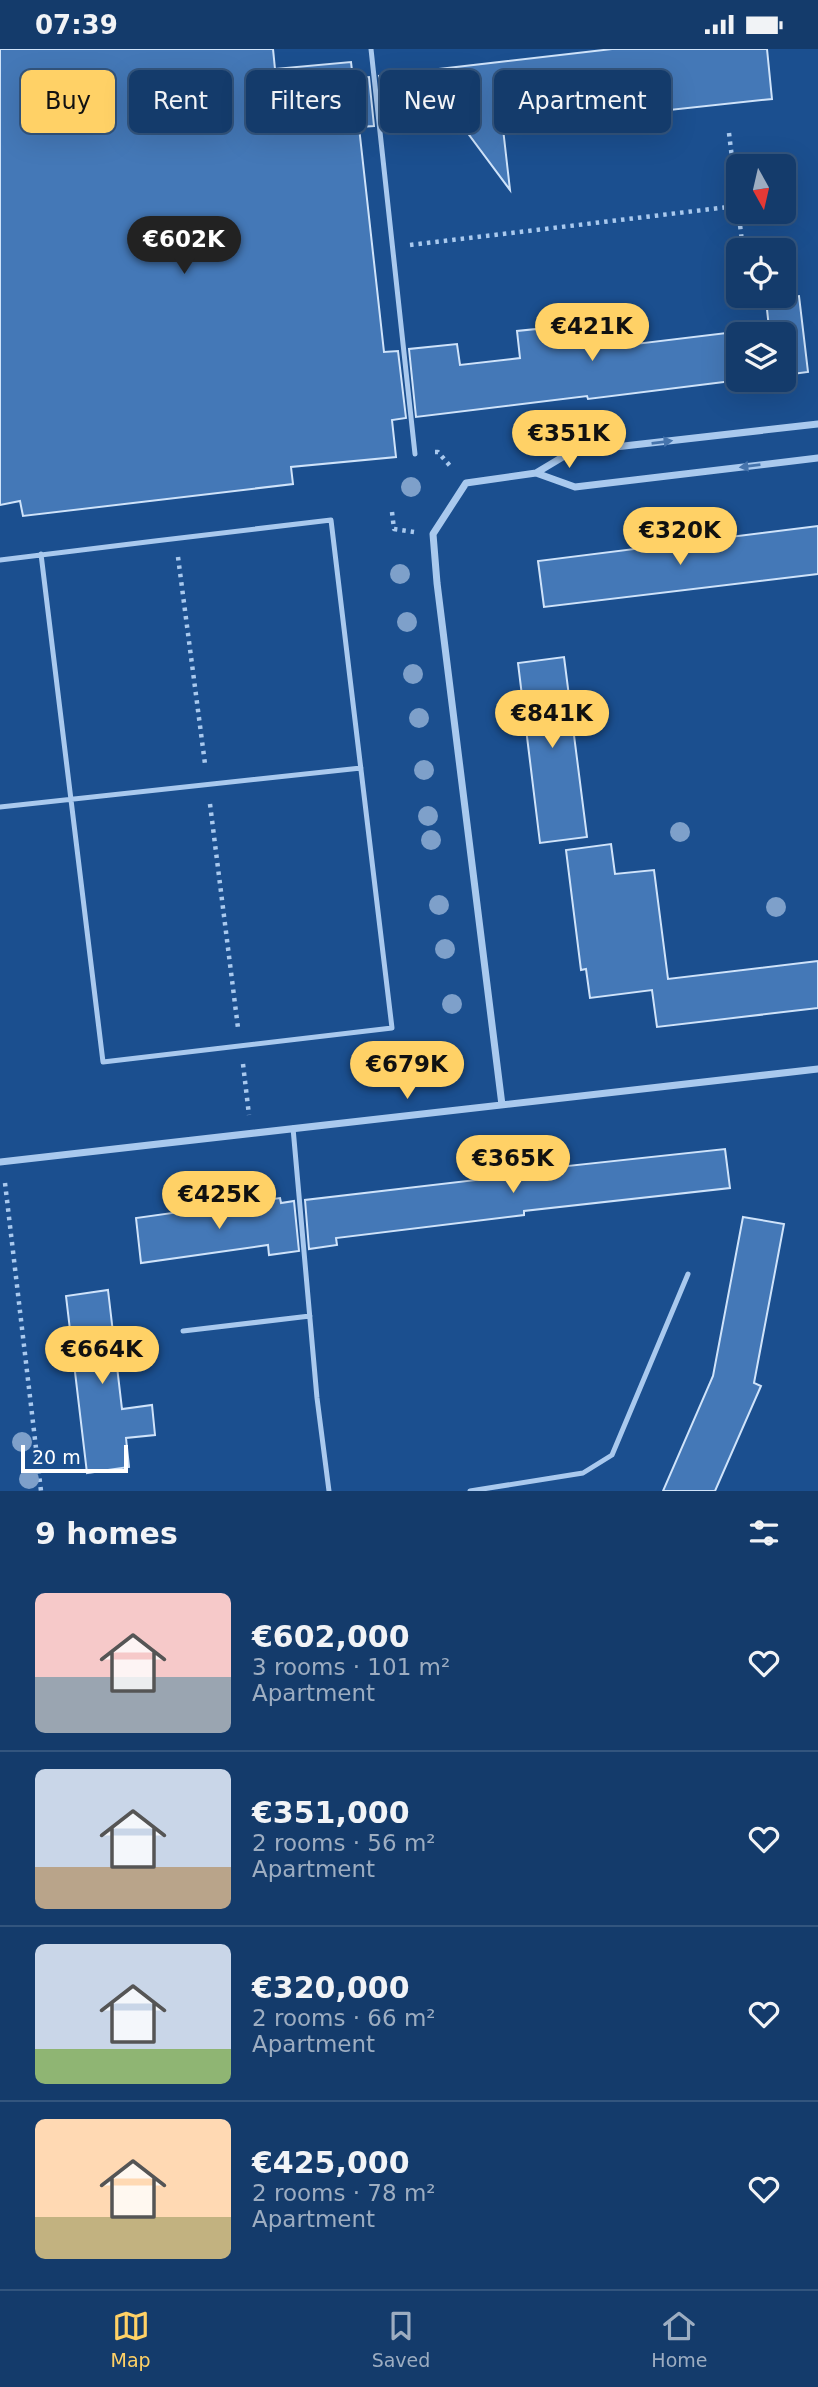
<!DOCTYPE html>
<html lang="en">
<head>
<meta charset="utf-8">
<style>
  :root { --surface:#143b6b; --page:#1d4271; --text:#f1f3f6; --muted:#9dadc1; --line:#33557e; --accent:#ffd166 }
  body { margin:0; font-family:"DejaVu Sans",sans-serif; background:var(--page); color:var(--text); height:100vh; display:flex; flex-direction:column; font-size:26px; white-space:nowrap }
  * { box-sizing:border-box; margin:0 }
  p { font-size:23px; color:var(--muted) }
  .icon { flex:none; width:38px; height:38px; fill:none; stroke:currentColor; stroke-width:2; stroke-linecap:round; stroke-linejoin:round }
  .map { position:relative; height:1442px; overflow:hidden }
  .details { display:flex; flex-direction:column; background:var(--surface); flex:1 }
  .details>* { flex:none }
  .top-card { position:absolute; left:21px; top:21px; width:777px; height:63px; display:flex; gap:14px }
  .needle { width:46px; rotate:172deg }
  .controls { position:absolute; left:726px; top:105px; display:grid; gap:14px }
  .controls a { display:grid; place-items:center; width:70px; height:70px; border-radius:10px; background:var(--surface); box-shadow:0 7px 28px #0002,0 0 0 2px var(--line); font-size:35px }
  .scale { position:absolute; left:21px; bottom:18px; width:107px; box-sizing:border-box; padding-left:7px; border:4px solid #fff; border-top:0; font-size:19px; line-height:24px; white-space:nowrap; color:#fff; -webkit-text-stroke:5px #1b4f8f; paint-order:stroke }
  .price { position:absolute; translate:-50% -60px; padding:0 16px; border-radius:24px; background:var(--accent); color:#111; font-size:23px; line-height:46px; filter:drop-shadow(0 2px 4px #0008) }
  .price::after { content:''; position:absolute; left:50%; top:42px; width:21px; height:16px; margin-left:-10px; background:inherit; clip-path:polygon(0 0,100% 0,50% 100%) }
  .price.selected { background:#222; color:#fff }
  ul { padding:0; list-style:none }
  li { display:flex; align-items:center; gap:21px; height:175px; padding:0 35px }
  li+li { border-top:2px solid var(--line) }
  li span { display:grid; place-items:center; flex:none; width:196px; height:140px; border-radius:10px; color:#555 }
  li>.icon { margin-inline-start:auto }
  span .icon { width:84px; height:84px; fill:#fffc; stroke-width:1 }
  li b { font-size:30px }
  h2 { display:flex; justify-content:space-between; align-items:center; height:84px; padding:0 35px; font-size:30px }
  .tag { padding:0 24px; border-radius:10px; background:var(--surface); box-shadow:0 7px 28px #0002,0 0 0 2px var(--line); font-size:24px; line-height:63px }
  .tag.selected { background:var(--accent); color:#111 }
  .status { display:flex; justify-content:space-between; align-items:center; height:49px; padding:0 35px; background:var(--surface); direction:ltr }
  .status svg { height:19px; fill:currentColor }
  .menu { display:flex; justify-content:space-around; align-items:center; height:98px; border-top:2px solid var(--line); background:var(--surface); font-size:19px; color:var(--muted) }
  .menu a { display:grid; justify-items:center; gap:4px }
  .menu .selected { color:var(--accent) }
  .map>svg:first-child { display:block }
  .building { fill:#4478b7; stroke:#cfe3fa; stroke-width:2 }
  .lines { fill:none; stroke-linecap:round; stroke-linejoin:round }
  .path { stroke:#a9c9ee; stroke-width:4.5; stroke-dasharray:3.5 5; stroke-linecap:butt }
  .service { stroke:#a9c9ee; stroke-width:5 }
  .minor { stroke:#a9c9ee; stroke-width:7 }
  .tree { fill:#7ea0ca }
  .oneway { fill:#4674ac }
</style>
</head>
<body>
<div class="status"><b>07:39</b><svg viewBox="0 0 49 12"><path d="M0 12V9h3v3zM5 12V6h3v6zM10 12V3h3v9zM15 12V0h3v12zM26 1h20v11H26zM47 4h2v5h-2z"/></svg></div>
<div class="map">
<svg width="818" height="1442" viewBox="0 0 818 1442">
  <rect width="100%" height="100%" fill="#1b4f8f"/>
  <path class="building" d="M0,0H273L275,20L351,13L353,30L369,28L374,77L359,78L384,303L398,302L406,369L392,371L396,408L291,418L293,435L23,467L20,452L0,456Z
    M612,0H767L772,50L568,72L566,55L501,62L510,141L455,67L384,75L379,27Z
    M799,247L808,323L784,326V285H738V331H740L588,350L587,347L416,368L409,300L457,295L460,316L520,309L517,282L586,275L585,265L631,259L636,295L769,279L766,251Z
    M818,477V525L544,558L538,512Z
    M564,608L587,788L540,794L518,614Z
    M611,795L615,825L654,821L668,930L818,912V959L657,978L652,941L590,949L586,920L581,921L566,801Z
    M725,1100L730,1139L524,1162V1166L336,1189L337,1196L309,1200L305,1151L502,1128L501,1122L531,1118V1121Z
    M280,1149L281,1154L294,1152L299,1202L269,1206L268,1196L141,1214L136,1169Z
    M743,1168L784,1175L754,1334L761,1337L715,1442H663L713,1327Z
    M108,1241L122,1360L152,1356L155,1386L126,1389L129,1418L87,1424L66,1247Z"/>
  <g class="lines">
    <path class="path" d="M729,84L743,201
      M410,196L737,157
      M435,403H438L451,418
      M392,463L394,480L414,483
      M178,508L205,715
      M210,755L238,979
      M243,1015L249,1066
      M5,1134L41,1442"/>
    <path class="service" d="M371,0L415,405
      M0,511C110,497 221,484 331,471L392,979L103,1013L41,505
      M0,758L361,719
      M293,1079L317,1349L329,1442
      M183,1282L310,1267
      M470,1442L583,1424L612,1406L688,1225"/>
    <path class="minor" d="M818,375L571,403L536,424L575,438L818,409
      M502,1056L437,534L433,485L466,434L536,424
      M0,1113L818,1020"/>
  </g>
  <g class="tree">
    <circle cx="411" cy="438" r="10"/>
    <circle cx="400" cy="525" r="10"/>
    <circle cx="407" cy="573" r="10"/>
    <circle cx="413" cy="625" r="10"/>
    <circle cx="419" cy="669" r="10"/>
    <circle cx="424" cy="721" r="10"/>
    <circle cx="428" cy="767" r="10"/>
    <circle cx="680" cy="783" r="10"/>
    <circle cx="431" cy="791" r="10"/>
    <circle cx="439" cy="856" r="10"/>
    <circle cx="776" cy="858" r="10"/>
    <circle cx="445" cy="900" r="10"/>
    <circle cx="452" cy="955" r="10"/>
    <circle cx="22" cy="1393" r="10"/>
    <circle cx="29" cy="1430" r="10"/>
  </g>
  <defs><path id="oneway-solid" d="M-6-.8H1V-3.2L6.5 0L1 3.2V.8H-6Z" transform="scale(1.75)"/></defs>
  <g class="oneway">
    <use href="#oneway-solid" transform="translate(662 393) rotate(-7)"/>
    <use href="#oneway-solid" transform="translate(750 417) rotate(173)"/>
  </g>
</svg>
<div class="controls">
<a><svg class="needle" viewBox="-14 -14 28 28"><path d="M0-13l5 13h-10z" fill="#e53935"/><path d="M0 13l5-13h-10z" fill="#9dadc1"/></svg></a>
<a><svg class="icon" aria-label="locate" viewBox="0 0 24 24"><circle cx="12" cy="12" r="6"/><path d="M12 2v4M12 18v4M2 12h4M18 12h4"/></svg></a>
<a><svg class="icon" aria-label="layers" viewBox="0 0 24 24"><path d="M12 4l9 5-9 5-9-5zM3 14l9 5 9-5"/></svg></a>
</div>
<div class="scale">20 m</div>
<b class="price selected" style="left:184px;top:227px">€602K</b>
<b class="price" style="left:592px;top:314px">€421K</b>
<b class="price" style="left:569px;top:421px">€351K</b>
<b class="price" style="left:680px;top:518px">€320K</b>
<b class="price" style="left:552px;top:701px">€841K</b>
<b class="price" style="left:407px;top:1052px">€679K</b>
<b class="price" style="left:513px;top:1146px">€365K</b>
<b class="price" style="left:219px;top:1182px">€425K</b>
<b class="price" style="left:102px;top:1337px">€664K</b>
<div class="top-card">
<a class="tag selected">Buy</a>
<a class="tag">Rent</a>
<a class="tag">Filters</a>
<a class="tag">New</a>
<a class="tag">Apartment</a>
</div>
</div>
<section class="details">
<h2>9 homes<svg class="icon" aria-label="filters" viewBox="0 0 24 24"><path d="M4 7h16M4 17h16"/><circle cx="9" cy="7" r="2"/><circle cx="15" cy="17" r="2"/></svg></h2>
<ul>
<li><span style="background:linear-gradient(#f6c9c9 60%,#9aa5b1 0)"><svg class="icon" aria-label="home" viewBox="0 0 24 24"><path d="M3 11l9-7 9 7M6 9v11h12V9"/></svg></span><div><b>€602,000</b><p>3 rooms · 101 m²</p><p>Apartment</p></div><svg class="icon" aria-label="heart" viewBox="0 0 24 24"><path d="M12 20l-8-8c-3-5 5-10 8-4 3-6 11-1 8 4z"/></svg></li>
<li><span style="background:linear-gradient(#c9d6e8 70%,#b9a48a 0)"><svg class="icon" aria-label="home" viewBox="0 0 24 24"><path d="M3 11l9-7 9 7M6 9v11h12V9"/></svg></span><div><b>€351,000</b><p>2 rooms · 56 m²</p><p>Apartment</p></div><svg class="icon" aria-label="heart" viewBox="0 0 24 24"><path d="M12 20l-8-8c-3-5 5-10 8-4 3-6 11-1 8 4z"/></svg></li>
<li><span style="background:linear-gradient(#c9d6e8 75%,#8fb573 0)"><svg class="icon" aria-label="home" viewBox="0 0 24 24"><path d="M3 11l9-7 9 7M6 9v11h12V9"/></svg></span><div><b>€320,000</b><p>2 rooms · 66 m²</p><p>Apartment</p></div><svg class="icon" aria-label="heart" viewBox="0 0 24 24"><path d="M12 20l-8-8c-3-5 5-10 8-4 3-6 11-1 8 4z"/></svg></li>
<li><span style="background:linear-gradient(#ffd9b3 70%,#c2b280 0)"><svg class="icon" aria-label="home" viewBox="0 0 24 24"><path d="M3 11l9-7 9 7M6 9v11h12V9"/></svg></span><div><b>€425,000</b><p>2 rooms · 78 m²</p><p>Apartment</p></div><svg class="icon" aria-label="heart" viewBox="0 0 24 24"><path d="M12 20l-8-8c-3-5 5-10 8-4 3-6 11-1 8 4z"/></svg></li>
</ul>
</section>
<nav class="menu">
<a class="selected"><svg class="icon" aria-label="map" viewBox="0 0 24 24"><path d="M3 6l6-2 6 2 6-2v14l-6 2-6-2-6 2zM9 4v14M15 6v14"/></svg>Map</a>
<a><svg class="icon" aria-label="saved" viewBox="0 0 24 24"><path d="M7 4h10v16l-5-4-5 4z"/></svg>Saved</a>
<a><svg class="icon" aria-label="home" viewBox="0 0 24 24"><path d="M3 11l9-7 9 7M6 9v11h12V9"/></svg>Home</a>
</nav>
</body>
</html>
